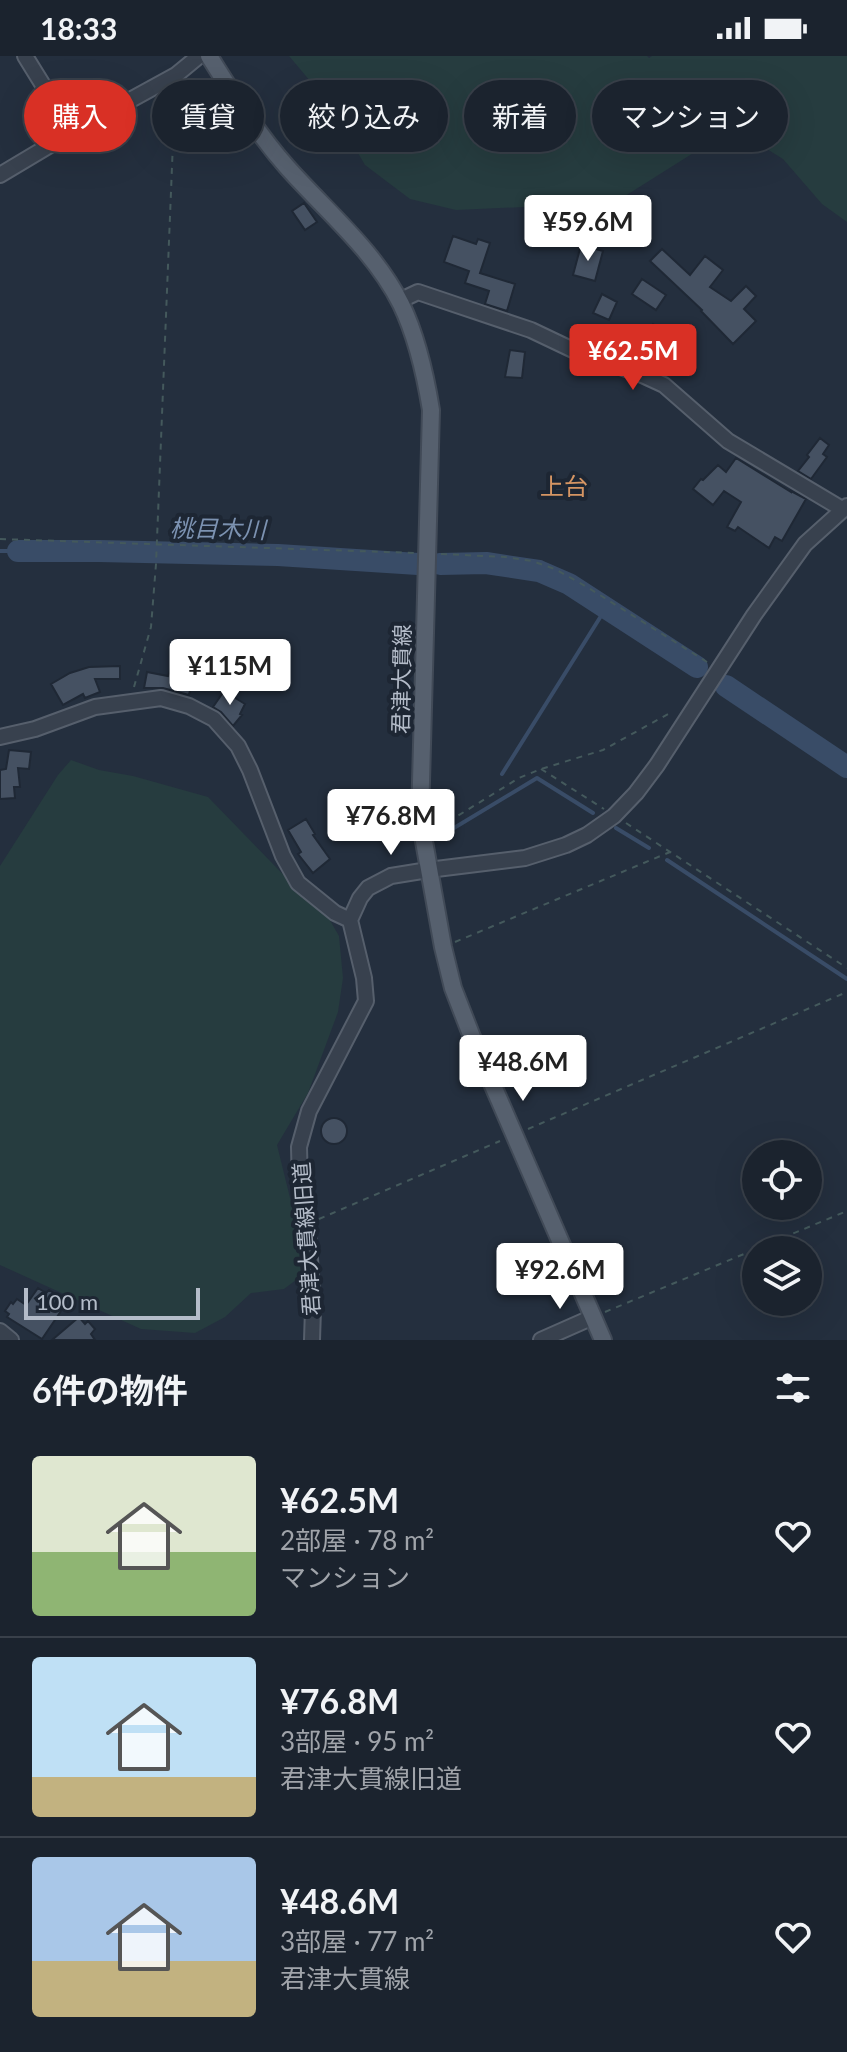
<!DOCTYPE html>
<html lang="ja">
<head>
<meta charset="utf-8">
<style>
  :root { --surface:#1b232e; --page:#242b36; --text:#f1f3f6; --muted:#a0a4aa; --line:#39404a; --accent:#d93025 }
  body { margin:0; font-family:Lato,"Noto Sans JP",sans-serif; background:var(--page); color:var(--text); height:100vh; display:flex; flex-direction:column; font-size:30px; white-space:nowrap }
  * { box-sizing:border-box; margin:0 }
  p { font-size:26px; color:var(--muted) }
  .icon { flex:none; width:44px; height:44px; fill:none; stroke:currentColor; stroke-width:2; stroke-linecap:round; stroke-linejoin:round }
  .map { position:relative; height:1284px; overflow:hidden }
  .panel { display:flex; flex-direction:column; background:var(--surface); flex:1 }
  .panel>* { flex:none }
  .banner { position:absolute; left:24px; top:24px; width:800px; height:72px; display:flex; gap:16px }
  .controls { position:absolute; left:742px; top:1084px; display:grid; gap:16px }
  .controls a { display:grid; place-items:center; width:80px; height:80px; border-radius:50%; background:var(--surface); box-shadow:0 8px 32px #0002,0 0 0 2px var(--line); font-size:40px }
  .scale { position:absolute; left:24px; bottom:20px; width:176px; box-sizing:border-box; padding-left:8px; border:4px solid #b4bcc9; border-top:0; font-size:22px; line-height:28px; white-space:nowrap; color:#b4bcc9; -webkit-text-stroke:6px #1d2633; paint-order:stroke }
  .price { position:absolute; translate:-50% -68px; padding:0 18px; border-radius:8px; background:#fff; color:#222; font-size:26px; line-height:52px; filter:drop-shadow(0 2px 4px #0008) }
  .price::after { content:''; position:absolute; left:50%; top:48px; width:24px; height:18px; margin-left:-12px; background:inherit; clip-path:polygon(0 0,100% 0,50% 100%) }
  .price.current { background:var(--accent); color:#fff }
  ul { padding:0; list-style:none }
  li { display:flex; align-items:center; gap:24px; height:200px; padding:0 32px }
  li+li { border-top:2px solid var(--line) }
  li span { display:grid; place-items:center; flex:none; width:224px; height:160px; border-radius:8px; color:#555 }
  li>.icon { margin-inline-start:auto }
  span .icon { width:96px; height:96px; fill:#fffc; stroke-width:1 }
  li b { font-size:34px }
  h2 { display:flex; justify-content:space-between; align-items:center; height:96px; padding:0 32px; font-size:34px }
  .tag { padding:0 28px; border-radius:36px; background:var(--surface); box-shadow:0 8px 32px #0002,0 0 0 2px var(--line); font-size:28px; line-height:72px }
  .tag.current { background:var(--accent); color:#fff }
  .status { display:flex; justify-content:space-between; align-items:center; height:56px; padding:0 40px; background:var(--surface); direction:ltr }
  .status svg { height:22px; fill:currentColor }
  .map>svg:first-child { display:block }
  .green { fill:#263c3f }
  .lines { fill:none; stroke-linecap:round; stroke-linejoin:round }
  .stream { stroke:#394c67; stroke-width:4 }
  .river { stroke:#394c67; stroke-width:22 }
  .building { fill:#455162; stroke:#1f2835; stroke-width:2 }
  .minor-casing { stroke:#565f6c; stroke-width:18 }
  .major-casing { stroke:#414a57; stroke-width:20 }
  .path { stroke:#44595c; stroke-width:2; stroke-dasharray:6 6; stroke-linecap:butt }
  .minor { stroke:#38414e; stroke-width:14 }
  .major { stroke:#56606e; stroke-width:16 }
  .labels { text-anchor:middle; dominant-baseline:central; stroke-width:8; stroke-linejoin:round; paint-order:stroke }
  .street-label { font-size:22px; fill:#b4bcc9; stroke:#1d2633 }
  .neighbourhood-label { font-size:24px; fill:#d59563; stroke:#1d2633 }
  .water-label { font-size:24px; font-style:italic; fill:#7c92b1; stroke:#1d2633 }
</style>
</head>
<body>
<div class="status"><b>18:33</b><svg viewBox="0 0 49 12"><path d="M0 12V9h3v3zM5 12V6h3v6zM10 12V3h3v9zM15 12V0h3v12zM26 1h20v11H26zM47 4h2v5h-2z"/></svg></div>
<div class="map">
<svg width="847" height="1284" viewBox="0 0 847 1284">
  <rect width="100%" height="100%" fill="#242f3e"/>
  <path class="green" d="M289,0H647L649,2L652,0H847V166L822,148L783,103L733,72L614,147L456,154L410,143L365,109L327,45Z
    M71,704L99,714L133,720L208,741L307,843L328,861L339,880L343,922L338,956L308,1037L277,1089L308,1215L284,1233L251,1237L225,1261L195,1277L141,1273L0,1209V810L58,719Z"/>
  <g class="lines">
    <path class="stream" d="M0,495H18
      M502,718L606,552
      M616,772L649,792
      M444,778L537,722L593,757
      M667,804L847,923"/>
    <path class="river" d="M18,495H99L278,499L418,508
      M440,508L486,507L539,515L569,528L697,611
      M726,630L847,711"/>
  </g>
  <path class="building" d="M304,147L317,166L305,174L292,155Z
    M552,164L582,170L578,190L547,183Z
    M453,180L476,188L478,183L490,187L480,217L515,228L507,255L485,248L489,235L465,227L469,215L444,206Z
    M581,189L603,195L595,225L573,219Z
    M662,193L690,219L705,200L723,214L710,231L731,245L746,230L756,240L744,253L756,265L733,288L701,255L702,254L650,205Z
    M642,223L666,239L656,254L632,238Z
    M602,238L617,246L609,264L593,257Z
    M653,268L664,275L641,308L636,306L626,299L631,292L623,287L635,270L646,278Z
    M510,294L525,296L522,322L505,321Z
    M820,382L829,389L823,398L827,401L811,423L798,415L809,401L807,399Z
    M736,402L791,436V435L806,443L782,485L775,481L769,492L738,471L735,475L727,471L741,446L724,435L713,449L693,433L701,423L703,424L718,409L726,416Z
    M179,598L198,611L194,617L189,639L163,632H144L147,616L168,620L172,609Z
    M120,610V623H95L100,636L85,642L83,638L63,649L51,628L70,617L89,611Z
    M224,635L245,648L240,658L242,659L233,670L221,656L213,651Z
    M9,694L31,696L29,713L18,712L20,731H14L15,742L0,743V714L6,713Z
    M306,763L315,778L313,779L330,803L313,817L298,798L301,796L288,774Z
    M321 1075a13 13 0 1 1 26 0a13 13 0 1 1-26 0Z
    M38,1232L46,1237L49,1234L58,1240L54,1250L61,1255L42,1283L7,1261L9,1258L5,1255L11,1246L13,1248L17,1243L26,1249Z
    M79,1261L85,1268L88,1265L95,1273L91,1278L95,1284H52Z"/>
  <g class="lines">
    <defs>
      <path id="minor" d="M25,0L72,76
        M0,119L72,76L176,19L199,0
        M399,245L418,236L531,274L573,294L640,318L664,329L728,385L842,453
        M0,681L35,673L95,651L161,642L189,650L214,663L238,690L250,714L283,800L298,827L335,857L350,864
        M0,1275L11,1284
        M312,1284L313,1253L308,1168L300,1130L299,1091L309,1055L366,945L364,922L350,864L360,842L368,832L391,820L428,814L525,802L566,789L587,779L614,760L636,737L657,709L754,559L805,488L847,450
        M541,1284L593,1261"/>
      <path id="major" d="M209,0C233,38 256,76 287,111C325,154 374,194 401,248C417,281 425,317 431,354L420,763L443,891L453,932L472,981L603,1284"/>
    </defs>
    <use href="#minor" class="minor-casing"/>
    <use href="#major" class="major-casing"/>
    <path class="path" d="M0,483L415,497
      M441,498L505,501L532,505L555,513L587,531L707,606
      M134,631L151,571L156,508L175,36
      M541,713L604,753
      M626,767L847,912
      M438,772L519,722L541,713L603,694L670,657H673
      M455,886L670,796
      M528,1073L847,936
      M319,1163L500,1085
      M605,1256L847,1155"/>
    <use href="#minor" class="minor"/>
    <use href="#major" class="major"/>
  </g>
  <g class="labels">
    <g class="street-label">
      <text transform="translate(401 623) rotate(-89)">君津大貫線</text>
      <text transform="translate(306 1183) rotate(-94)">君津大貫線旧道</text>
    </g>
    <g class="neighbourhood-label">
      <text x="564" y="429">上台</text>
    </g>
    <g class="water-label">
      <text transform="translate(218 472) rotate(1)">桃目木川</text>
    </g>
  </g>
</svg>
<div class="controls">
<a><svg class="icon" aria-label="locate" viewBox="0 0 24 24"><circle cx="12" cy="12" r="6"/><path d="M12 2v4M12 18v4M2 12h4M18 12h4"/></svg></a>
<a><svg class="icon" aria-label="layers" viewBox="0 0 24 24"><path d="M12 4l9 5-9 5-9-5zM3 14l9 5 9-5"/></svg></a>
</div>
<div class="scale">100 m</div>
<b class="price" style="left:588px;top:207px">¥59.6M</b>
<b class="price current" style="left:633px;top:336px">¥62.5M</b>
<b class="price" style="left:230px;top:651px">¥115M</b>
<b class="price" style="left:391px;top:801px">¥76.8M</b>
<b class="price" style="left:523px;top:1047px">¥48.6M</b>
<b class="price" style="left:560px;top:1255px">¥92.6M</b>
<div class="banner">
<a class="tag current">購入</a>
<a class="tag">賃貸</a>
<a class="tag">絞り込み</a>
<a class="tag">新着</a>
<a class="tag">マンション</a>
</div>
</div>
<section class="panel">
<h2>6件の物件<svg class="icon" aria-label="filters" viewBox="0 0 24 24"><path d="M4 7h16M4 17h16"/><circle cx="9" cy="7" r="2"/><circle cx="15" cy="17" r="2"/></svg></h2>
<ul>
<li><span style="background:linear-gradient(#dfe7d0 60%,#8fb573 0)"><svg class="icon" aria-label="home" viewBox="0 0 24 24"><path d="M3 11l9-7 9 7M6 9v11h12V9"/></svg></span><div><b>¥62.5M</b><p>2部屋 · 78 m²</p><p>マンション</p></div><svg class="icon" aria-label="heart" viewBox="0 0 24 24"><path d="M12 20l-8-8c-3-5 5-10 8-4 3-6 11-1 8 4z"/></svg></li>
<li><span style="background:linear-gradient(#bfe0f5 75%,#c2b280 0)"><svg class="icon" aria-label="home" viewBox="0 0 24 24"><path d="M3 11l9-7 9 7M6 9v11h12V9"/></svg></span><div><b>¥76.8M</b><p>3部屋 · 95 m²</p><p>君津大貫線旧道</p></div><svg class="icon" aria-label="heart" viewBox="0 0 24 24"><path d="M12 20l-8-8c-3-5 5-10 8-4 3-6 11-1 8 4z"/></svg></li>
<li><span style="background:linear-gradient(#a9c7e8 65%,#c2b280 0)"><svg class="icon" aria-label="home" viewBox="0 0 24 24"><path d="M3 11l9-7 9 7M6 9v11h12V9"/></svg></span><div><b>¥48.6M</b><p>3部屋 · 77 m²</p><p>君津大貫線</p></div><svg class="icon" aria-label="heart" viewBox="0 0 24 24"><path d="M12 20l-8-8c-3-5 5-10 8-4 3-6 11-1 8 4z"/></svg></li>
</ul>
</section>
</body>
</html>
